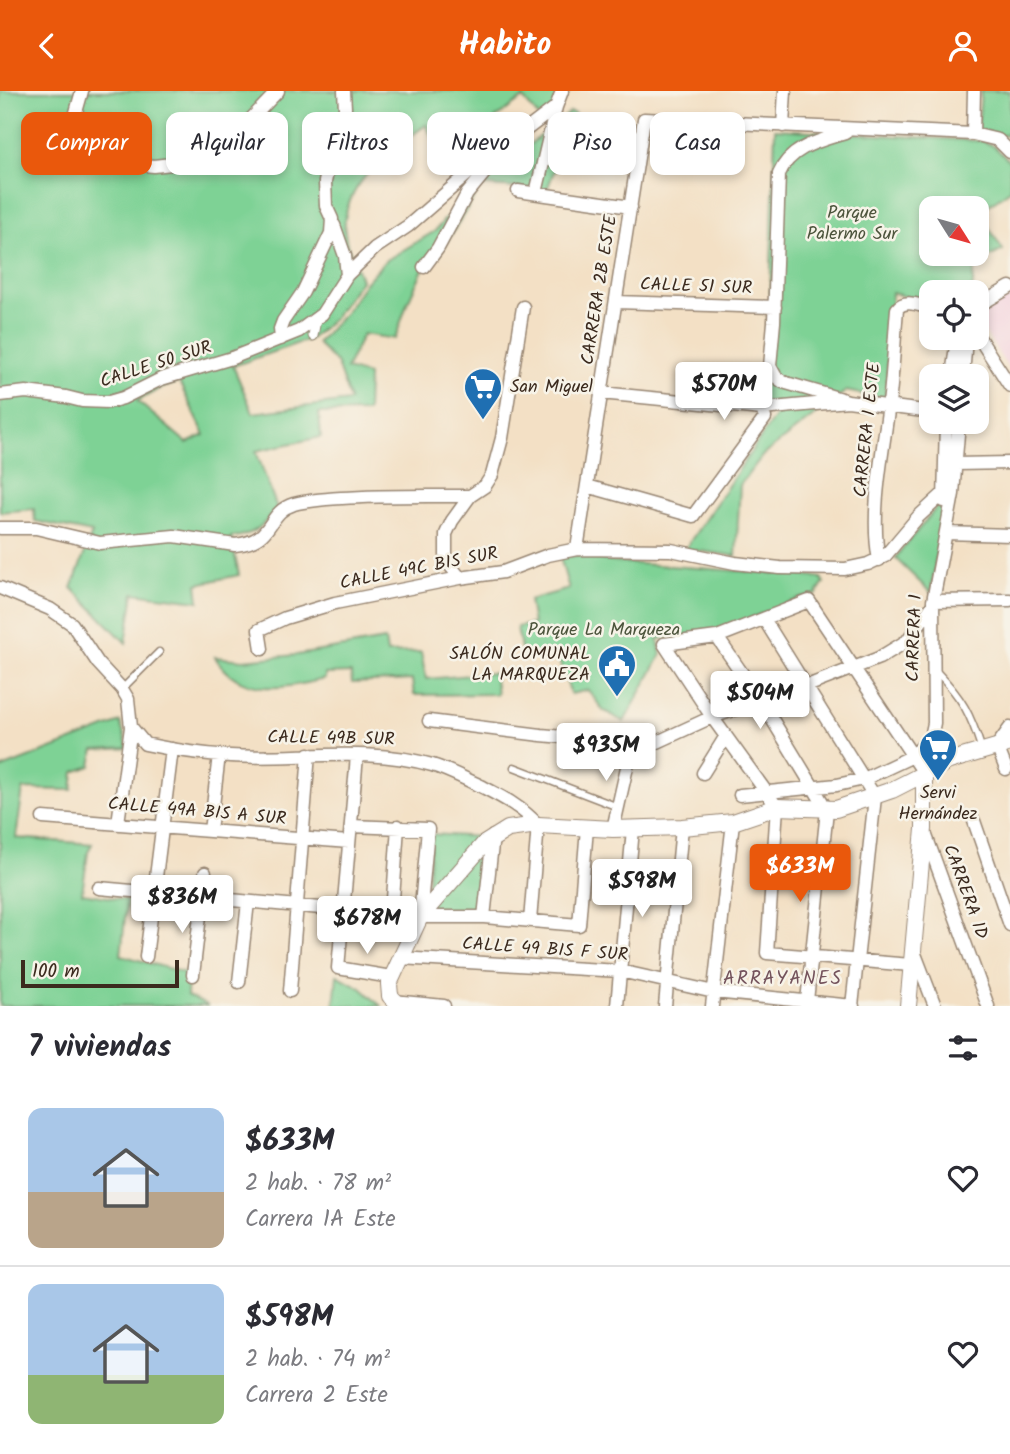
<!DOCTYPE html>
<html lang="es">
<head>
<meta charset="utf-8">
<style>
  :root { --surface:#fff; --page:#f7f7f7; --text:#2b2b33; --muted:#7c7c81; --line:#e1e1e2; --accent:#ea580c }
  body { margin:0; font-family:Kalam,sans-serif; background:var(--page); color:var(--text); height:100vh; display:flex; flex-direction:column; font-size:26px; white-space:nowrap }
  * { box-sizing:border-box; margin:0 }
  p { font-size:23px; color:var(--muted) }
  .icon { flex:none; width:38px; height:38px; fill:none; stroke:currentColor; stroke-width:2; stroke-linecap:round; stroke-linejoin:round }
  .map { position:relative; height:915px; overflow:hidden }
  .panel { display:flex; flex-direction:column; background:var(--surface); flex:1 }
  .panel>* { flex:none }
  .banner { position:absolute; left:21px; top:21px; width:970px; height:63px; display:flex; gap:14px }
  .needle { width:46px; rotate:127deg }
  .tools { position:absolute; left:919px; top:105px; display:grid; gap:14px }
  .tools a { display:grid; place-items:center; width:70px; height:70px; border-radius:14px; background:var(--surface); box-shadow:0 4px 10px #0003; font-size:35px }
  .scale { position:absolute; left:21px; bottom:18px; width:158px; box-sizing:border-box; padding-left:7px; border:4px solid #3b2a1e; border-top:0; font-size:19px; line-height:24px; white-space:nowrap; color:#3b2a1e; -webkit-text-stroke:5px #f7f3e8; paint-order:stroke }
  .price { position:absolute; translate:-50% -60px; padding:0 16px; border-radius:7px; background:#fff; color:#222; font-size:23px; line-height:46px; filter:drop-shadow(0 2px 4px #0008) }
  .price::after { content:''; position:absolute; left:50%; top:42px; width:21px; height:16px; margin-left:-10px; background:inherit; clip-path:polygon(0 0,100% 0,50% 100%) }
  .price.selected { background:var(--accent); color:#fff }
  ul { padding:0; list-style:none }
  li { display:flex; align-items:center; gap:21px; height:175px; padding:0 28px }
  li+li { border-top:2px solid var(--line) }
  li span { display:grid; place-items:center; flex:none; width:196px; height:140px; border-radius:14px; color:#555 }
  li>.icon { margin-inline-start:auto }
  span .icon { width:84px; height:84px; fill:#fffc; stroke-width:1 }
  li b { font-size:30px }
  h2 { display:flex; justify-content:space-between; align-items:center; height:84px; padding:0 28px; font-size:30px }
  .chip { padding:0 24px; border-radius:14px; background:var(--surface); box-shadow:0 4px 10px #0003; font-size:24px; line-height:63px }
  .chip.selected { background:var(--accent); color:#fff }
  header { display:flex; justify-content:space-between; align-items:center; height:91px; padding:0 28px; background:var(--accent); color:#fff; font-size:32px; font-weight:700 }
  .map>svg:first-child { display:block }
  .built { fill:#f4cfde }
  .green { fill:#7ed295; stroke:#5c7e5a; stroke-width:2; fill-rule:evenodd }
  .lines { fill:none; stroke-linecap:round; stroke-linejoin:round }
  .service-casing { stroke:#978572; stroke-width:9 }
  .pedestrian-casing { stroke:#978572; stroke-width:11 }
  .minor-casing { stroke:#978572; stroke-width:15 }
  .tertiary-casing { stroke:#978572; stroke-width:18 }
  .service { stroke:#fff; stroke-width:6 }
  .pedestrian { stroke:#fff; stroke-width:9 }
  .minor { stroke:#fff; stroke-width:12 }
  .tertiary { stroke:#fff; stroke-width:16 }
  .labels { text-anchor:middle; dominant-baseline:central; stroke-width:5; stroke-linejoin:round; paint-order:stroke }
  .park-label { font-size:18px; fill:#4c543c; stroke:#f7f3e8 }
  .street-label { font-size:18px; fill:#3b2a1e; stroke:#f7f3e8 }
  .poi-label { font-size:18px; fill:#3b2a1e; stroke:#f7f3e8; text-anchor:start }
  .neighbourhood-label { font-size:19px; letter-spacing:2px; fill:#74535c; stroke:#f7f3e8 }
</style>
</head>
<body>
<header><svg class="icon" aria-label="back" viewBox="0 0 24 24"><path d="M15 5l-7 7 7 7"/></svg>Habito<svg class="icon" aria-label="person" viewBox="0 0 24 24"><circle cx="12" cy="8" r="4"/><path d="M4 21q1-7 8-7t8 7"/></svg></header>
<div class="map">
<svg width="1010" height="915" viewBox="0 0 1010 915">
  <rect width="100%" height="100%" fill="#f7f3e8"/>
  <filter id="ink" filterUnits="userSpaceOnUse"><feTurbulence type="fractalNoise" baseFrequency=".0143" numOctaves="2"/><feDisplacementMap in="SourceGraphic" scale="14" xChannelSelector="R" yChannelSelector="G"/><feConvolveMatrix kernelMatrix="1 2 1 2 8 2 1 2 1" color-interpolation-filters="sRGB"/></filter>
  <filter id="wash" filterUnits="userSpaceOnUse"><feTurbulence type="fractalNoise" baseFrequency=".00686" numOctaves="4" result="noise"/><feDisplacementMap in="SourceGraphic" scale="28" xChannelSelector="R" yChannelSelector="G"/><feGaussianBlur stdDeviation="1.57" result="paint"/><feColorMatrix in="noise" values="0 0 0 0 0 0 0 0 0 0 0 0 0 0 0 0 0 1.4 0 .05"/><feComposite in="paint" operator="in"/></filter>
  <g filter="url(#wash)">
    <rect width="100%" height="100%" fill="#f3e0c5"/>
    <path class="built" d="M1010,204V280L976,227Z"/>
    <path class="green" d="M0,0H570L562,12L542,30L523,7L442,67L426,34C391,59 335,97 346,148C349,162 357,176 361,189L333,228L310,248L233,275L253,322L350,310L337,273L317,252L344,223L365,192L385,170L435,140L467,102H477L439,163L424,176L407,213L395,248L363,243L346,278L368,284L367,321L319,322L321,346L256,360L277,417C263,435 254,445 231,446L239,484L197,493L199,510L134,502L126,552L72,497L92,442L35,430L34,418L0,421ZM179,291L205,344L187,352L137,310L161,297Z
      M981,0H1010V38L1005,45L978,39Z
      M570,21L575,23L547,99L474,94L557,33Z
      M775,38L983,50L994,55L1010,71V99L979,121L1003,159L975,173L972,201H931V212L892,202L885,308L846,300L763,364L740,394L736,465L685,458L776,324L777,312L757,313L770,211ZM931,117H976V163H931Z
      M940,412L942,422L931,502L895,467Z
      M580,464L613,471L812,485L821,487L824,492L816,504L799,508L716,541L658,548L661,564L624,631L603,619L588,599L571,603L559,570L522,563L517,536L533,533L529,509L569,498L560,466Z
      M385,549L387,562L421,561L426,588L494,582L497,603L414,604L412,589L352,592L351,582L325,583V588C284,597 241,608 215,566L243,569L297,564Z
      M120,631L128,657L94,659L91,675L74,681L72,699L23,698L16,747L92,753L88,761L82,802L127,809L121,864L188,883L187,905L208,915H0V678Z
      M431,743L481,746L476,825L426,822Z
      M337,884L361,897L381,915H334Z"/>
  </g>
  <g filter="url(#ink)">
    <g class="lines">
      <defs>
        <path id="service" d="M936,580C963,608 970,622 982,659
          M122,598L159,561
          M514,676L618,716"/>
        <path id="pedestrian" d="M313,245L316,229"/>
        <path id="minor" d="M82,0L73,32L92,43L133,73L154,75L180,72L205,63L250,29L278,0
          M783,35L785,0
          M845,42C819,50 790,56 779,83L774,231L770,275L776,286L783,291L848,310
          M973,43L974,0
          M518,100L631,116
          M536,102L556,16L562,0
          M334,134L345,165L347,184
          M424,176L438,157L467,103L500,63
          M616,211L775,216
          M976,216L1010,196
          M976,242L1010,295
          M281,248L280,238L283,230L303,201L331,142L332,128L326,115L325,91L330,68L342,42L345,17L344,0
          M952,285L957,247
          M963,285L966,247
          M601,302L762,318L848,310L931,321
          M0,304L26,301L66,306L82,310L109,311L123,307L161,288L232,267L299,240L322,223L347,184L375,157L408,135L493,61L514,48L556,16
          M956,373L1010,372
          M587,395L693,425L765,327L762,318
          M944,410L946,331
          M0,437H36L100,452L174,445L235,454C276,450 265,422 294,413C309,409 326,408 342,407C384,404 427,405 470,405
          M946,442L1010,444
          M577,458L644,28L973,43L998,49L1010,61
          M879,469C870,423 882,367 888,320C893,286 894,252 897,218C905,207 920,215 931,217
          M460,487L449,473L446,464V443L452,430L470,405L485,395L492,384L502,347L523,216
          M0,497L50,518L72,533L98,572L122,598L128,608L131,636L118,732
          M933,510L1010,509
          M764,528L875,706L852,915
          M717,546L761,610L827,719L807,910
          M262,558L259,539L285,527L335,512L460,487L503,481L548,464L577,458L671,459L735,472L780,477L845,478L868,473L885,465L918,426L943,403H953
          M429,630L541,644L651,654L712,626L807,595L879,567L907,550L933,514
          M131,636L145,653C173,659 202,663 230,665C296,669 367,655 432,674C449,679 465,688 481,695C502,706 522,716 538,734L530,830
          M357,665L338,877L391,886
          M1006,678L997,655L1010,637
          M703,682L726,645
          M740,704L837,694L864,688L913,665L931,646L934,632L933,510L953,403L959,331
          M43,727L349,751
          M974,730L1010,834
          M351,735L428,738L420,826
          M613,738L632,654
          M210,740L219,664
          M925,742L988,915
          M99,797L420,826H484L579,834L587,737
          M392,823L398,735
          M484,826L493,745
          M915,863L935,915
          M146,866L172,658
          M400,867L620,880L714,901L853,915
          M911,874L767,862L777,716L712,626L664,553L717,546L809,510L924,682
          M193,884L205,782
          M239,891L248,811
          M290,900L309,663
          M393,910L444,915
          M617,915L633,738
          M665,915L682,736
          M712,915L733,731"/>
        <path id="tertiary" d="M400,915L390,905L389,893L420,826L484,753L508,738L538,734L613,738L682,736L733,731L777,716L836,718L892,699L949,670L1010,652
          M908,915L924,738V682"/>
      </defs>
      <use href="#service" class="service-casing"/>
      <use href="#pedestrian" class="pedestrian-casing"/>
      <use href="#minor" class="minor-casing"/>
      <use href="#tertiary" class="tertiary-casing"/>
      <use href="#service" class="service"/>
      <use href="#pedestrian" class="pedestrian"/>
      <use href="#minor" class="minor"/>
      <use href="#tertiary" class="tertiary"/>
    </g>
  </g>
  <defs>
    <symbol id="supermarket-pin" viewBox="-11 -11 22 30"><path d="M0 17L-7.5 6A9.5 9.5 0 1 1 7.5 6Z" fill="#1f6fb2" stroke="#f7f3e8"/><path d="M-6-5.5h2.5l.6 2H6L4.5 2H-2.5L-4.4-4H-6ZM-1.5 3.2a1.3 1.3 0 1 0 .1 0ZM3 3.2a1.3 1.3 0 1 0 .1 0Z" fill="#fff"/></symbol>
    <symbol id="civic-pin" viewBox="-11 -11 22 30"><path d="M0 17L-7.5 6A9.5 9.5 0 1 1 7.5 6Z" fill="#1f6fb2" stroke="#f7f3e8"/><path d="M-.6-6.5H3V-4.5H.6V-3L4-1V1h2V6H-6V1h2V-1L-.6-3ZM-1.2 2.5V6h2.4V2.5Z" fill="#fff"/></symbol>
  </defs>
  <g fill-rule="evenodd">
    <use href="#supermarket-pin" x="461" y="274" width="44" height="60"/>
    <use href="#civic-pin" x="595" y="551" width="44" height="60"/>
    <use href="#supermarket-pin" x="916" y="635" width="44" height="60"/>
  </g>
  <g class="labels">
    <g class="park-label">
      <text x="852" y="122">Parque<tspan x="852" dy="21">Palermo Sur</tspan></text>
      <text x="604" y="539">Parque La Marqueza</text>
    </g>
    <g class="street-label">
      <text transform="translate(696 196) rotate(2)">CALLE 51 SUR</text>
      <text transform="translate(600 199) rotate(-81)">CARRERA 2B ESTE</text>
      <text transform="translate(156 274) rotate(-18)">CALLE 50 SUR</text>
      <text transform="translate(868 339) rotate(-84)">CARRERA 1 ESTE</text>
      <text transform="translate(419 478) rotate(-11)">CALLE 49C BIS SUR</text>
      <text transform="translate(915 547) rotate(-88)">CARRERA 1</text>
      <text transform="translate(331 648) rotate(1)">CALLE 49B SUR</text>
      <text transform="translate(197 721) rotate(5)">CALLE 49A BIS A SUR</text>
      <text transform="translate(965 801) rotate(70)">CARRERA 1D</text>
      <text transform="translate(545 859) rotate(4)">CALLE 49 BIS F SUR</text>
    </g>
    <g class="poi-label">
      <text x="510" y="296">San Miguel</text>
      <text x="590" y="563" text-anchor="end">SALÓN COMUNAL<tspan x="590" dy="21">LA MARQUEZA</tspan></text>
      <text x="938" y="702" text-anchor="middle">Servi<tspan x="938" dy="21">Hernández</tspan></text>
    </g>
    <g class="neighbourhood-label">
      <text x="783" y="888">ARRAYANES</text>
    </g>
  </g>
</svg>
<div class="tools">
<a><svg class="needle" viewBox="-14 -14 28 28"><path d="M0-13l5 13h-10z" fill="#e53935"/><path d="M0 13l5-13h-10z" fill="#7c7c81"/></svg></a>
<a><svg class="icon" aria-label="locate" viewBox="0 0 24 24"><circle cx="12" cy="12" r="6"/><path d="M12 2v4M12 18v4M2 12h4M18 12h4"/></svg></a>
<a><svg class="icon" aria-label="layers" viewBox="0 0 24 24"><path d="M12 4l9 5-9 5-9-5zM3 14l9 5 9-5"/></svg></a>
</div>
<div class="scale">100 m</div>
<b class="price" style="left:724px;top:331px">$570M</b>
<b class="price" style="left:760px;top:640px">$504M</b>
<b class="price" style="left:606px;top:692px">$935M</b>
<b class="price selected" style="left:800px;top:813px">$633M</b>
<b class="price" style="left:642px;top:828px">$598M</b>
<b class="price" style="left:182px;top:844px">$836M</b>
<b class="price" style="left:367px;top:865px">$678M</b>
<div class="banner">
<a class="chip selected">Comprar</a>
<a class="chip">Alquilar</a>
<a class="chip">Filtros</a>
<a class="chip">Nuevo</a>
<a class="chip">Piso</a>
<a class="chip">Casa</a>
</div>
</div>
<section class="panel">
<h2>7 viviendas<svg class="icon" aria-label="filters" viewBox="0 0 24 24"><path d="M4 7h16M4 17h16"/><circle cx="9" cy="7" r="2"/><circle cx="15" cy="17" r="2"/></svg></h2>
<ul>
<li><span style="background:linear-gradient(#a9c7e8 60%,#b9a48a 0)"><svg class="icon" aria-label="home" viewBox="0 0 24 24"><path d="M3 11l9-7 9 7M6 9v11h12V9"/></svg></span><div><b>$633M</b><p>2 hab. · 78 m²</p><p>Carrera 1A Este</p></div><svg class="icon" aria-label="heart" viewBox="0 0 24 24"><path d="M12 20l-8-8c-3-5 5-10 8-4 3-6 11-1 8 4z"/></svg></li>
<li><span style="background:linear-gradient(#a9c7e8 65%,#8fb573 0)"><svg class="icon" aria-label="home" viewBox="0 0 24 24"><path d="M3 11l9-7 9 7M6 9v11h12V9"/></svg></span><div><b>$598M</b><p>2 hab. · 74 m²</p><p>Carrera 2 Este</p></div><svg class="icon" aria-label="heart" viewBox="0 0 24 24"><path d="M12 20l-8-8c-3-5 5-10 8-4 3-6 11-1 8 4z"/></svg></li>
</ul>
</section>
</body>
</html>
